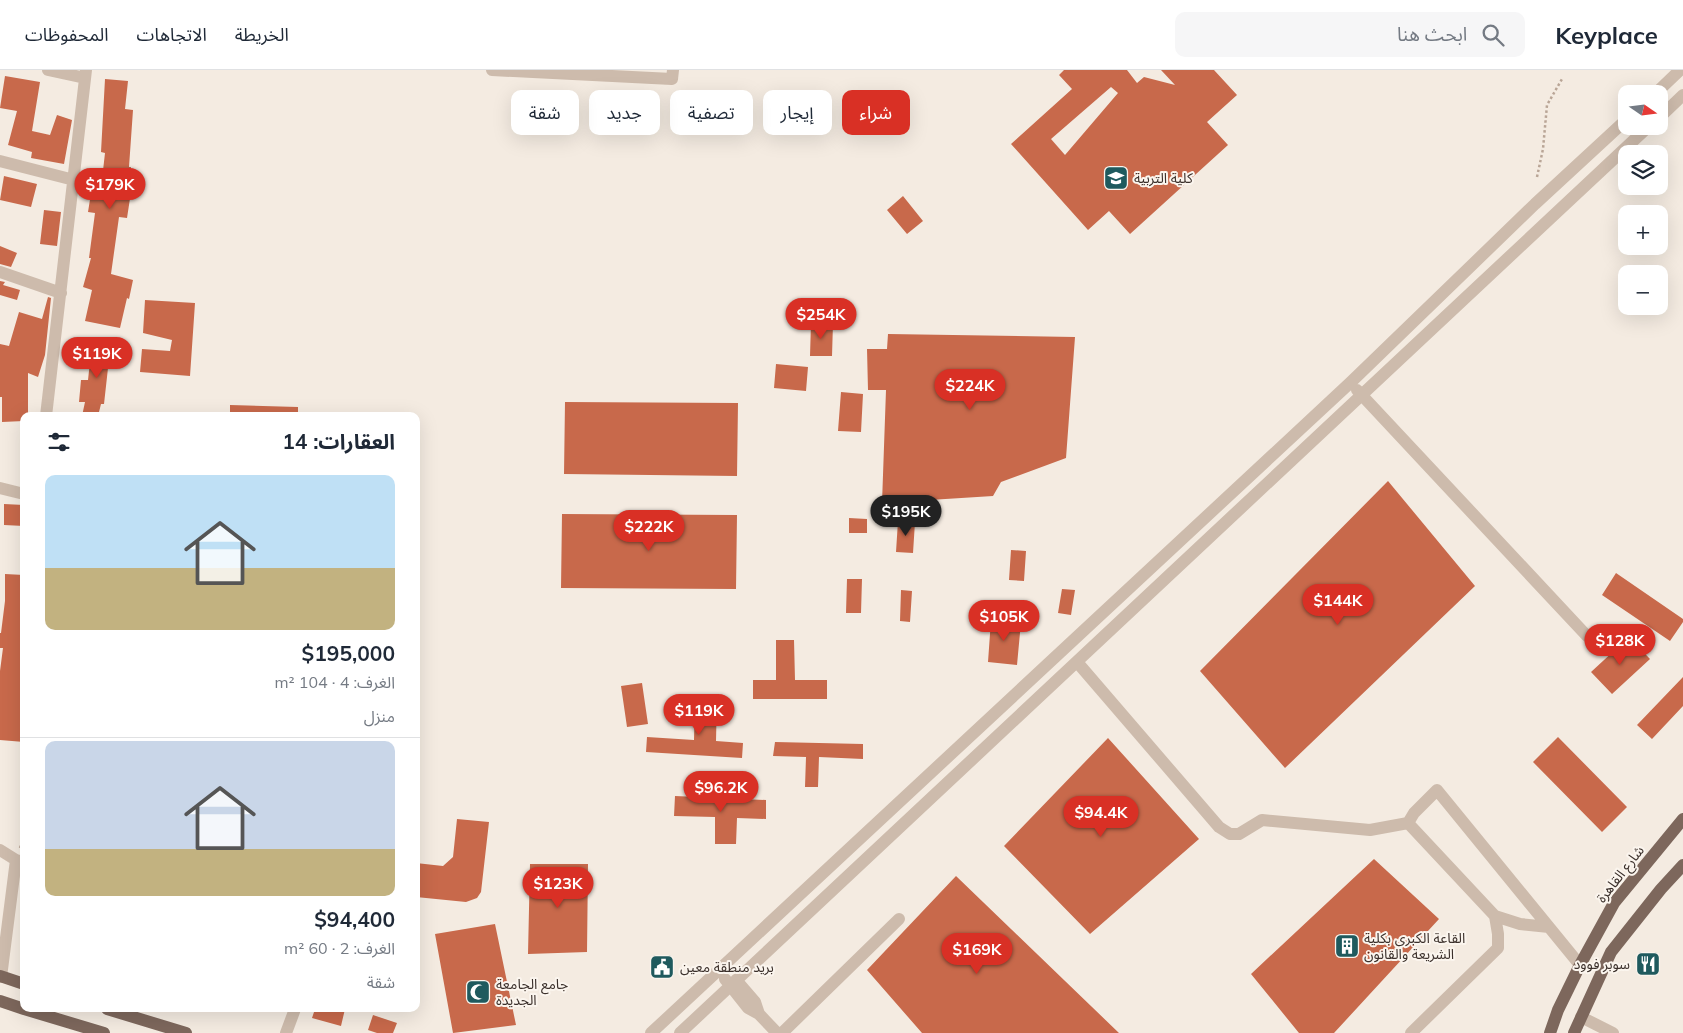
<!DOCTYPE html>
<html lang="ar">
<head>
<meta charset="utf-8">
<style>
  :root { --surface:#fff; --page:#f6f6f7; --text:#1f2937; --muted:#747a83; --line:#e0e1e3; --accent:#d93025 }
  body { margin:0; font-family:Mulish,"Noto Sans Arabic",sans-serif; background:var(--page); color:var(--text); direction:rtl; height:100vh; display:flex; flex-direction:column; font-size:19px; white-space:nowrap }
  * { box-sizing:border-box; margin:0 }
  p { font-size:16px; color:var(--muted) }
  .icon { flex:none; width:28px; height:28px; fill:none; stroke:currentColor; stroke-width:2; stroke-linecap:round; stroke-linejoin:round }
  .map { position:relative; flex:1; overflow:hidden; direction:ltr }
  .sheet { position:absolute; left:20px; top:342px; width:400px; height:600px; display:flex; flex-direction:column; background:var(--surface); border-radius:10px; box-shadow:0 5px 20px #0002; direction:rtl }
  .sheet>* { flex:none }
  .banner { position:absolute; left:435px; top:20px; width:475px; height:45px; direction:rtl; display:flex; gap:10px }
  .needle { width:32px; rotate:104deg }
  .buttons { position:absolute; left:1618px; top:15px; display:grid; gap:10px }
  .buttons a { display:grid; place-items:center; width:50px; height:50px; border-radius:10px; background:var(--surface); box-shadow:0 5px 20px #0002; font-size:25px }
  .price { position:absolute; translate:-50% -42px; padding:0 11px; border-radius:18px; background:var(--accent); color:#fff; font-size:16px; line-height:32px; filter:drop-shadow(0 1px 2px #0008) }
  .price::after { content:''; position:absolute; left:50%; top:30px; width:15px; height:11px; margin-left:-8px; background:inherit; clip-path:polygon(0 0,100% 0,50% 100%) }
  .price.active { background:#222; color:#fff }
  ul { padding:0; list-style:none }
  li { display:grid; align-content:center; gap:10px; height:265px; padding:0 25px }
  li+li { border-top:1px solid var(--line) }
  li span { display:grid; place-items:center; height:155px; border-radius:10px; color:#555 }
  li>.icon { margin-inline-start:auto }
  span .icon { width:90px; height:90px; fill:#fffc; stroke-width:1 }
  li b { font-size:21px }
  h2 { display:flex; justify-content:space-between; align-items:center; height:60px; padding:0 25px; font-size:21px }
  .chip { padding:0 18px; border-radius:10px; background:var(--surface); box-shadow:0 5px 20px #0002; font-size:18px; line-height:45px }
  .chip.active { background:var(--accent); color:#fff }
  header { display:flex; align-items:center; gap:30px; box-sizing:border-box; height:70px; padding:0 25px; background:var(--surface); border-bottom:1px solid var(--line) }
  header strong { font-size:24px }
  nav { display:flex; gap:28px; margin-inline-start:auto; font-size:18px }
  .search { width:350px; height:45px; background:var(--page); display:flex; align-items:center; gap:12px; box-sizing:border-box; padding:0 18px; border-radius:10px; color:var(--muted); font-size:19px }
  .map>svg:first-child { display:block }
  .building { fill:#c8694b; fill-rule:evenodd }
  .lines { fill:none; stroke-linecap:round; stroke-linejoin:round }
  .path { stroke:#b9a596; stroke-width:2.5; stroke-dasharray:2.5 2.5; stroke-linecap:butt }
  .minor { stroke:#cdbbac; stroke-width:12 }
  .major { stroke:#7d675c; stroke-width:12 }
  .labels { text-anchor:middle; dominant-baseline:central; stroke-width:4; stroke-linejoin:round; paint-order:stroke }
  .poi-label { font-size:14px; fill:#3b302b; stroke:#fbf5ee; text-anchor:start }
  .street-label { font-size:14px; fill:#3b302b; stroke:#fbf5ee }
</style>
</head>
<body>
<header>
<strong>Keyplace</strong>
<div class="search"><svg class="icon" aria-label="search" viewBox="0 0 24 24"><circle cx="10" cy="10" r="6"/><path d="M15 15l6 6"/></svg>ابحث هنا</div>
<nav><a>الخريطة</a><a>الاتجاهات</a><a>المحفوظات</a></nav>
</header>
<div class="map">
<svg width="1683" height="963" viewBox="0 0 1683 963">
  <rect width="100%" height="100%" fill="#f4ebe1"/>
  <path class="building" d="M1064,0H1127L1137,13L1144,7L1175,15L1161,0H1214L1237,25L1207,52L1228,75L1130,164L1109,141L1088,160L1011,74L1072,19L1059,5ZM1111,17L1118,23L1065,85L1051,69Z
    M5,6L40,12L32,61L50,65L57,45L72,50L64,94L31,88L32,82L8,75L17,41L0,38Z
    M105,9L128,11L125,39L133,40L129,97H131L128,122H131L127,148L119,147L111,204L133,210L129,229L127,228L120,258L85,251L92,220L83,217L91,188H89L95,143L88,142L92,117L101,118L105,83L101,82Z
    M4,106L37,114L31,137L0,130Z
    M903,126L923,151L907,164L887,140Z
    M44,140L61,142L57,176L40,174Z
    M0,176L17,183L11,197L0,194Z
    M0,211L5,212L3,215L20,220L17,230L0,225Z
    M48,227L51,228L45,285L38,307L28,303V346H24V351L2,352V327H0V274L9,276L19,242L42,249Z
    M145,230L195,233L190,306L140,302L142,279L170,281L172,270L143,263Z
    M811,253H833L832,286H810Z
    M888,264L1075,267L1066,388L1001,412L993,426L882,433L886,320H868L867,279H887Z
    M92,274L116,276L114,299L108,298L104,334H101L98,346H82L85,332H79L81,310H88Z
    M776,294L808,297L806,321L774,318Z
    M841,322L863,324L861,362L838,361Z
    M565,332L738,333L737,406L564,404Z
    M230,335L298,337V346H230Z
    M1388,411L1475,516L1285,698L1200,601Z
    M4,434L24,435V456L4,455Z
    M562,444L737,445L736,519L561,518Z
    M849,448L867,449V463H849Z
    M898,451L915,452L913,483L896,482Z
    M1011,480L1026,481L1024,511L1009,510Z
    M1616,503L1683,549V552L1670,571L1602,525Z
    M5,504L24,505V646L22,661H24V672L0,670V601L3,578H0V563H1L5,531Z
    M847,509H862L861,543H846Z
    M1062,519L1075,520L1071,545L1058,543Z
    M901,520L912,521L910,552L900,551Z
    M991,550L1021,552L1017,595L988,592Z
    M1629,567L1650,589L1612,624L1591,602Z
    M776,570H794L795,610H827V629H753V610H776Z
    M1683,607V636L1652,669L1637,655Z
    M642,613L648,654L627,657L621,616Z
    M695,626H717L716,671L743,673L742,688L646,682L647,667L694,670Z
    M1558,667L1627,737L1602,762L1533,692Z
    M1108,668L1199,769L1090,864L1004,776Z
    M775,672L863,674V689L819,687L818,717H805L806,687L773,686Z
    M675,726L766,730V749L737,748L736,774H715V747L674,746Z
    M457,749L489,752L481,822L477,828L466,832L416,827V793L443,796L453,787Z
    M1374,789L1439,849L1334,963H1299L1251,904Z
    M530,794H588L587,882L528,884Z
    M956,806L1119,963H922L867,900Z
    M495,854L516,955L453,963L435,864Z
    M315,939H345L341,956L312,948Z
    M373,945L397,953L393,963H377L368,960Z"/>
  <g class="lines">
    <path class="path" d="M1537,107L1543,79L1547,35L1562,9
      M20,778L24,768"/>
    <path class="minor" d="M48,0L85,8
      M492,0L672,9L673,0
      M1655,24L1680,0
      M1659,48L1683,25
      M0,91L74,110
      M0,202L61,223
      M1357,320L1587,566
      M46,346L86,0
      M0,418L24,424
      M1077,592L1219,757L1230,764H1239L1262,750L1370,760L1408,753L1414,743L1437,720L1580,895
      M1408,753L1495,846L1498,864V878L1411,963
      M0,780L16,790L24,792
      M1495,846L1520,854L1549,857
      M1,907L16,790
      M725,909L748,938L759,944
      M736,910L755,932L759,944L777,963
      M1581,947L1613,963
      M286,963L295,939
      M651,963L1351,312L1535,134L1626,50
      M680,963L1649,56
      M782,963L899,849"/>
    <path class="major" d="M0,906L24,914
      M0,931L24,939
      M24,939L104,963
      M107,939L186,963
      M1550,963L1558,940L1580,895L1614,833L1683,749
      M1574,963L1611,882L1661,819L1683,795"/>
  </g>
  <defs>
    <symbol id="university-square" viewBox="-11 -11 22 22"><rect x="-9" y="-9" width="18" height="18" rx="4" fill="#1f5a5e" stroke="#fbf5ee"/><path d="M0-5L7-2L0 1L-7-2ZM-4 1L0 2.5L4 1V4Q0 6-4 4Z" fill="#fff"/></symbol>
    <symbol id="building-square" viewBox="-11 -11 22 22"><rect x="-9" y="-9" width="18" height="18" rx="4" fill="#1f5a5e" stroke="#fbf5ee"/><path d="M-4-6H4V6H1V3H-1V6H-4ZM-2.5-4.3h1.7v1.8h-1.7ZM.8-4.3h1.7v1.8H.8ZM-2.5-1h1.7V.8h-1.7ZM.8-1h1.7V.8H.8Z" fill="#fff"/></symbol>
    <symbol id="restaurant-square" viewBox="-11 -11 22 22"><rect x="-9" y="-9" width="18" height="18" rx="4" fill="#1f5a5e" stroke="#fbf5ee"/><path d="M-5-6h1v4h1v-4h1v4h1v-4h1v5L-1.5 .5V6h-2V.5L-5-1ZM5-6V6H3V1.5H1.5Q1.5-4 5-6Z" fill="#fff"/></symbol>
    <symbol id="civic-square" viewBox="-11 -11 22 22"><rect x="-9" y="-9" width="18" height="18" rx="4" fill="#1f5a5e" stroke="#fbf5ee"/><path d="M-.6-6.5H3V-4.5H.6V-3L4-1V1h2V6H-6V1h2V-1L-.6-3ZM-1.2 2.5V6h2.4V2.5Z" fill="#fff"/></symbol>
    <symbol id="mosque-square" viewBox="-11 -11 22 22"><rect x="-9" y="-9" width="18" height="18" rx="4" fill="#1f5a5e" stroke="#fbf5ee"/><path d="M3.5-4.9A6 6 0 1 0 3.5 4.9A5 5 0 1 1 3.5-4.9Z" fill="#fff"/></symbol>
  </defs>
  <g fill-rule="evenodd">
    <use href="#university-square" x="1102" y="94" width="28" height="28"/>
    <use href="#building-square" x="1333" y="862" width="28" height="28"/>
    <use href="#restaurant-square" x="1634" y="880" width="28" height="28"/>
    <use href="#civic-square" x="648" y="883" width="28" height="28"/>
    <use href="#mosque-square" x="464" y="908" width="28" height="28"/>
  </g>
  <g class="labels">
    <g class="poi-label">
      <text x="1134" y="108">كلية التربية</text>
      <text x="1364" y="868">القاعة الكبرى بكلية<tspan x="1364" dy="16">الشريعة والقانون</tspan></text>
      <text x="1630" y="894" text-anchor="end">سوبر فوود</text>
      <text x="680" y="897">بريد منطقة معين</text>
      <text x="496" y="914">جامع الجامعة<tspan x="496" dy="16">الجديدة</tspan></text>
    </g>
    <g class="street-label">
      <text transform="translate(1620 804) rotate(-52)">شارع القاهرة</text>
    </g>
  </g>
</svg>
<div class="buttons">
<a><svg class="needle" viewBox="-14 -14 28 28"><path d="M0-13l5 13h-10z" fill="#e53935"/><path d="M0 13l5-13h-10z" fill="#747a83"/></svg></a>
<a><svg class="icon" aria-label="layers" viewBox="0 0 24 24"><path d="M12 4l9 5-9 5-9-5zM3 14l9 5 9-5"/></svg></a>
<a>+</a>
<a>−</a>
</div>
<b class="price" style="left:110px;top:140px">$179K</b>
<b class="price" style="left:821px;top:270px">$254K</b>
<b class="price" style="left:97px;top:309px">$119K</b>
<b class="price" style="left:970px;top:341px">$224K</b>
<b class="price active" style="left:906px;top:467px">$195K</b>
<b class="price" style="left:649px;top:482px">$222K</b>
<b class="price" style="left:1338px;top:556px">$144K</b>
<b class="price" style="left:1004px;top:572px">$105K</b>
<b class="price" style="left:1620px;top:596px">$128K</b>
<b class="price" style="left:699px;top:666px">$119K</b>
<b class="price" style="left:721px;top:743px">$96.2K</b>
<b class="price" style="left:1101px;top:768px">$94.4K</b>
<b class="price" style="left:558px;top:839px">$123K</b>
<b class="price" style="left:977px;top:905px">$169K</b>
<div class="banner">
<a class="chip active">شراء</a>
<a class="chip">إيجار</a>
<a class="chip">تصفية</a>
<a class="chip">جديد</a>
<a class="chip">شقة</a>
</div>
<section class="sheet">
<h2>العقارات: 14<svg class="icon" aria-label="filters" viewBox="0 0 24 24"><path d="M4 7h16M4 17h16"/><circle cx="9" cy="7" r="2"/><circle cx="15" cy="17" r="2"/></svg></h2>
<ul>
<li><span style="background:linear-gradient(#bfe0f5 60%,#c2b280 0)"><svg class="icon" aria-label="home" viewBox="0 0 24 24"><path d="M3 11l9-7 9 7M6 9v11h12V9"/></svg></span><div><b>$195,000</b><p>الغرف: 4 · 104 m²</p><p>منزل</p></div></li>
<li><span style="background:linear-gradient(#c9d6e8 70%,#c2b280 0)"><svg class="icon" aria-label="home" viewBox="0 0 24 24"><path d="M3 11l9-7 9 7M6 9v11h12V9"/></svg></span><div><b>$94,400</b><p>الغرف: 2 · 60 m²</p><p>شقة</p></div></li>
</ul>
</section>
</div>
</body>
</html>
